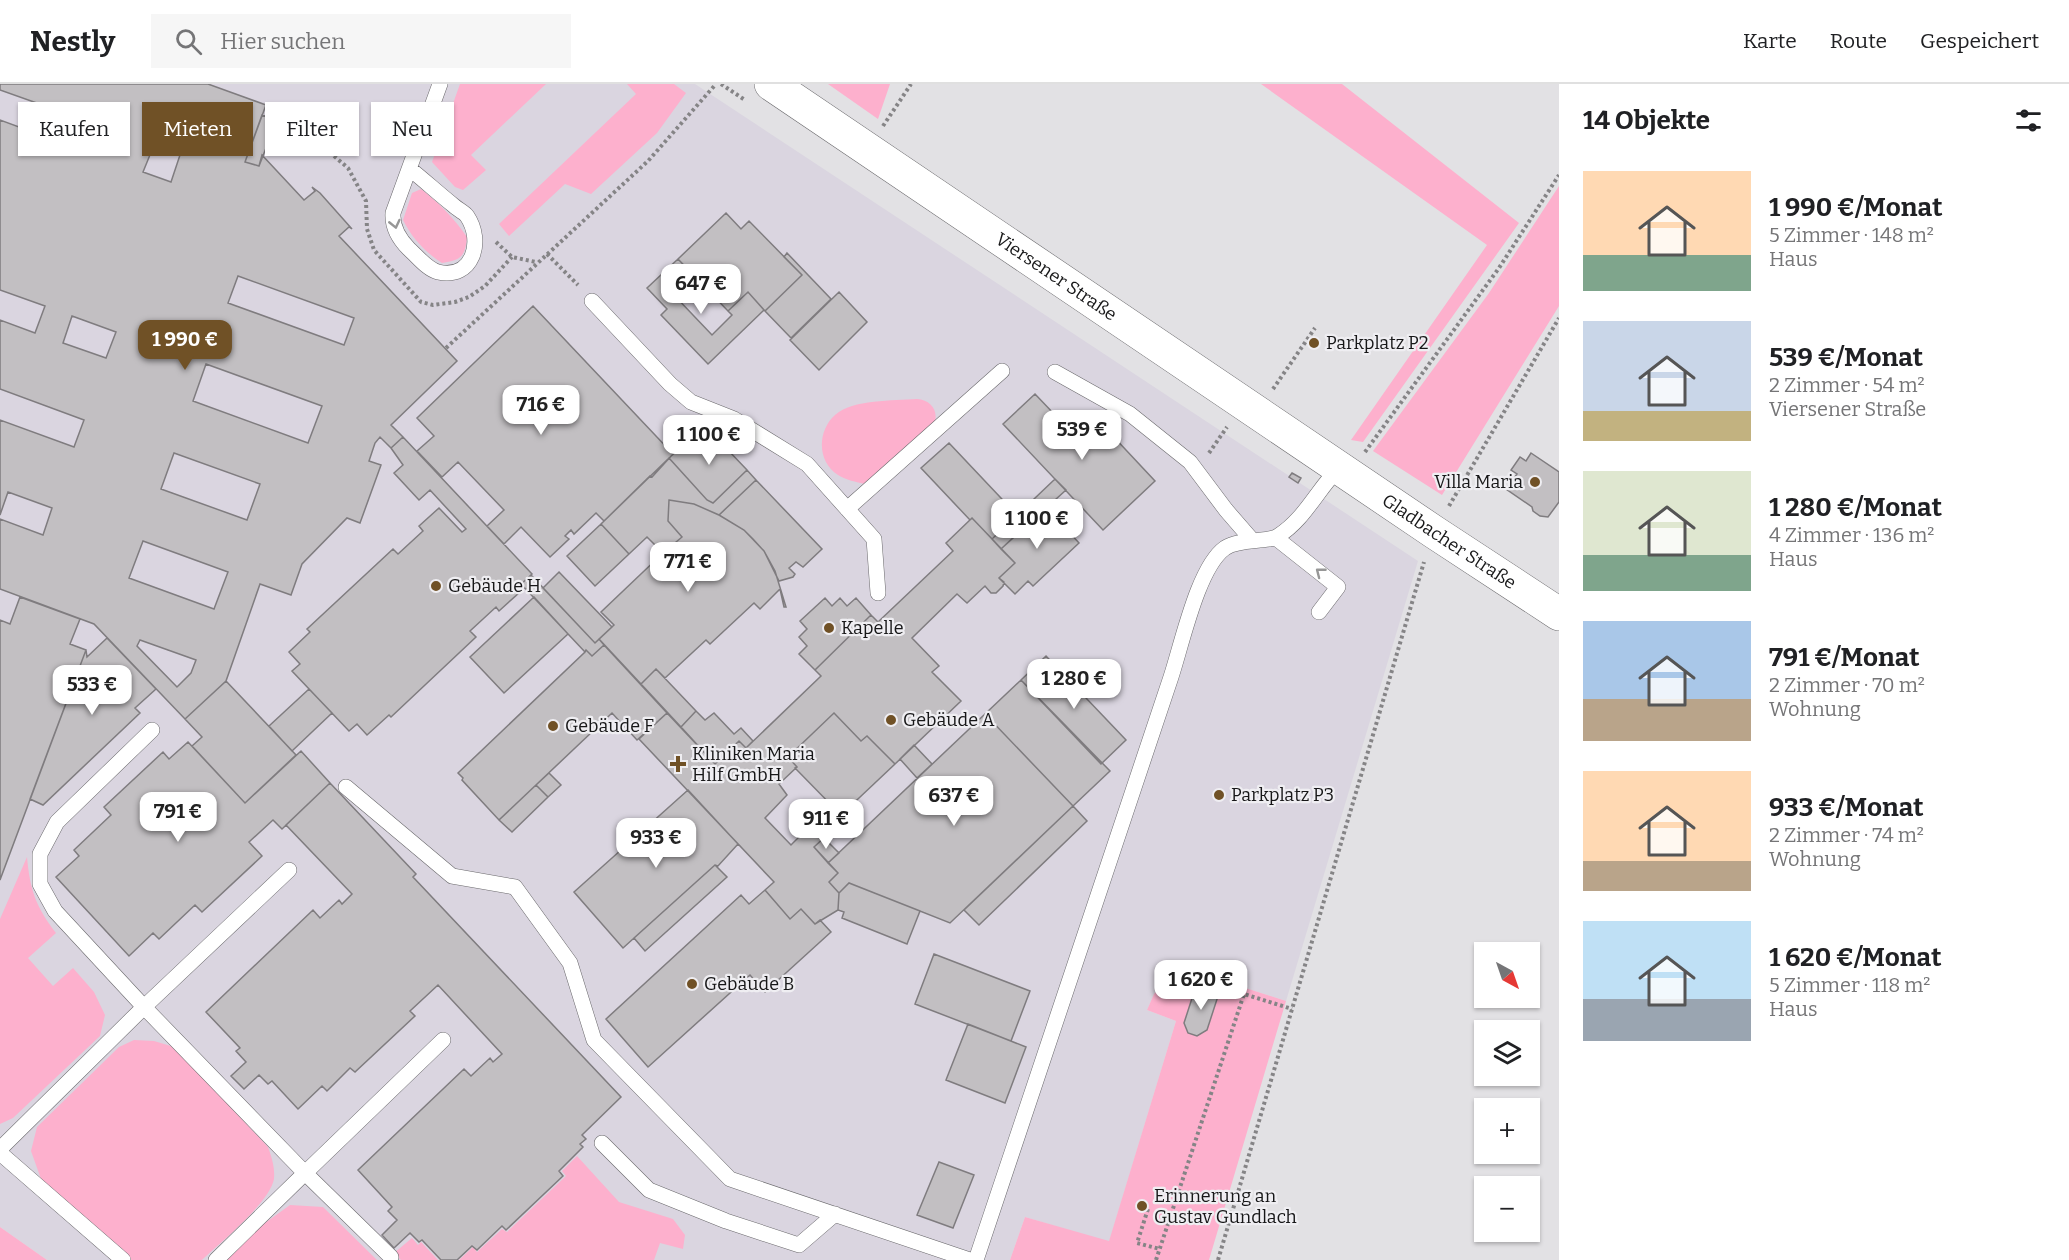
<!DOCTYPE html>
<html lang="de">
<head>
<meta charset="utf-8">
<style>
  :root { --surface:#fff; --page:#f6f6f6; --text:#202124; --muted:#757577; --line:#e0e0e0; --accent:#705126 }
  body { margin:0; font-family:Bitter,serif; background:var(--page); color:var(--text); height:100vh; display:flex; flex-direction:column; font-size:22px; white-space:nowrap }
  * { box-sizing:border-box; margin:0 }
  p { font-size:20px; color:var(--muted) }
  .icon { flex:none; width:33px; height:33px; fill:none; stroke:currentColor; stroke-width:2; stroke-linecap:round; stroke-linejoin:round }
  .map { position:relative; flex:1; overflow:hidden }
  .sheet { display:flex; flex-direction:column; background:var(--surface); width:510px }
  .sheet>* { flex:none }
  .hud { position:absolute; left:18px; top:18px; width:570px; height:54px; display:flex; gap:12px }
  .needle { width:39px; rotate:140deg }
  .buttons { position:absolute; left:1474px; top:858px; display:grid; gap:12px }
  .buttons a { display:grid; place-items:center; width:66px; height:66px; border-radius:0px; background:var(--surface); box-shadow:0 2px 4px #0004; font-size:30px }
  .price { position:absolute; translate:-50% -51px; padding:0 14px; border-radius:12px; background:#fff; color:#222; font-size:20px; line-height:39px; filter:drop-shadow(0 2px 3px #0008) }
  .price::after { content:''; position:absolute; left:50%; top:36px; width:18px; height:14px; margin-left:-9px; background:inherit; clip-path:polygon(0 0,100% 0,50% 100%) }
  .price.active { background:var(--accent); color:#fff }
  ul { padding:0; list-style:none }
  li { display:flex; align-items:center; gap:18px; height:150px; padding:0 24px }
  li span { display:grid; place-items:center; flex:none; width:168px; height:120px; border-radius:0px; color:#555 }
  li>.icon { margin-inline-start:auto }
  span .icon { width:72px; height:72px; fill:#fffc; stroke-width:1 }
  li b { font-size:26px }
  h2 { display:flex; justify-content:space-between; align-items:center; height:72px; padding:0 24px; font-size:26px }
  .chip { padding:0 21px; border-radius:0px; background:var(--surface); box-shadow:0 2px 4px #0004; font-size:21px; line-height:54px }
  .chip.active { background:var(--accent); color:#fff }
  header { display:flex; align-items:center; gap:36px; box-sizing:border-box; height:84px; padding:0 30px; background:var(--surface); border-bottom:2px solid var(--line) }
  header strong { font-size:28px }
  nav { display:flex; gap:33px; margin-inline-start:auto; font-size:21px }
  .search { width:420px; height:54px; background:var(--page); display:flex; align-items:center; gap:15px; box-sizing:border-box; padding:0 21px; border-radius:0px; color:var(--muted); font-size:22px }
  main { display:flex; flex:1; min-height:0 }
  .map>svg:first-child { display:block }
  .built { fill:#dad5e0 }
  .green { fill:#fdb0cd }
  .building { fill:#c2bfc2; stroke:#7f7c7f; stroke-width:1.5; fill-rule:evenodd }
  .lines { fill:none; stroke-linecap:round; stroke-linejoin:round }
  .service-casing { stroke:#6a696c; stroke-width:16 }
  .secondary-casing { stroke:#6a696c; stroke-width:34 }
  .path { stroke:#858486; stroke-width:4; stroke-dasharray:3 3; stroke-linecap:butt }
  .service { stroke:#fff; stroke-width:15 }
  .secondary { stroke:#fff; stroke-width:33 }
  .oneway { stroke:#979797 }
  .poi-dot { fill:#705126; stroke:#efeef2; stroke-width:2 }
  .labels { text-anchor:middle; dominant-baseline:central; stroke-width:4.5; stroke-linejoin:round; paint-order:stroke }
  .street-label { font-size:18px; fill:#171718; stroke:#efeef2 }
  .poi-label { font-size:18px; fill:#171718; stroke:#efeef2; text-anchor:start }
</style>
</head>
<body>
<header>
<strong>Nestly</strong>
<div class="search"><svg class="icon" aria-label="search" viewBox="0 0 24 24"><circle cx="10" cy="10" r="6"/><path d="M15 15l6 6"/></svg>Hier suchen</div>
<nav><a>Karte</a><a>Route</a><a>Gespeichert</a></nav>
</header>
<main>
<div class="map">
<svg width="1559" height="1176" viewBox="0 0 1559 1176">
  <rect width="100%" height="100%" fill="#e2e1e4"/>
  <path class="built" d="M0,0H695L1418,477L1286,917L1180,883L1154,910L1147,926L1176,937L1109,1158L1025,1133L1010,1176H47L0,1143Z"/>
  <path class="green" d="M460,0H546L471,71L486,86L463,106L455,103L432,78Z
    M627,0H674L686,9L657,49L591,110L565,100L509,152L499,140L636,10Z
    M828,0H890L878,35Z
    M1261,0H1342L1519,139L1363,358L1351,356L1487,161Z
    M1559,102V222L1442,411L1373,367L1489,209Z
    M421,105C439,119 454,134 467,153C465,172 462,176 442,179C425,168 412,154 403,136L412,109Z
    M917,315C930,316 938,325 935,338L865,400C856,398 846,396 838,391C817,378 817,347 835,331C853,315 893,317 917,315Z
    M27,773C30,806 36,823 56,849L28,874L53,902L73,884L94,908L105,931L100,952L13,1034L0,1040V835Z
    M1180,883L1286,917L1209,1176H1010L1025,1133L1109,1157L1176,937L1147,926L1154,910Z
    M134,956L154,957L174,963L268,1063C272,1074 275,1084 274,1095C270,1118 220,1159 202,1176H131L41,1095L31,1067L37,1043L119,963Z
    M577,1072L619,1118L673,1135L685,1151L683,1165L660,1159L654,1176H459L473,1163L477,1168L502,1145L507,1148L566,1092L562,1087Z
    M290,1121L323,1123L377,1176H225L258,1144Z
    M0,1143L47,1176H0Z
    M412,1154L418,1161L421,1158L438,1176H401L394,1169Z"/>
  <path class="building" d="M0,0H208L266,21L245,78L259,82L262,71L304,116L315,107L312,103L320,109L352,145L349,143L339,152L457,277L391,341L403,353L391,364L380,353L375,359L369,377L381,381L360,439L347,434L302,480L291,511L260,500L226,597L185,635L94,540L0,505V435L43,451L52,424L8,408L0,431V336L74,363L84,336L0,305V236L35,249L45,222L0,206V36L38,50L48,23L0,6ZM80,35L107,44L97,71L70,62ZM154,61L180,71L171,98L143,88ZM238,192L354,234L344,261L228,219ZM72,232L116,248L106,274L63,259ZM206,280L322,322L308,359L193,317ZM174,369L260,400L247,436L161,405ZM143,457L228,488L214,525L129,494ZM140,556L196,576L191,589L177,603L137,562Z
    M262,31L277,36L259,82L245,78Z
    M726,129L741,145L749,137L802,191L765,227L748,208L728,227L678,175Z
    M787,169L831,215L791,254L765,227L802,191L784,173Z
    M678,175L693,191L673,210L712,251L732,231L728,227L748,208L764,226L708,280L661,231L667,225L647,204Z
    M839,208L867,238L819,286L790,256Z
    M533,222L673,370L652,393L650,392L604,437L596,429L574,450L571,446L565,452L569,455L550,473L521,443L504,460L487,442L504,426L458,378L442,393L417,367L434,352L417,334Z
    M1035,310L1076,353L1096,334L1155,397L1103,446L1003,340Z
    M707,344L747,386L713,419L707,416L669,374L678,366L681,369Z
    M403,353L532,490L516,505L520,508L499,527L496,523L470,547L476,553L391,633L389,631L367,651L357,640L349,647L292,587L300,580L289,568L310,548L307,545L393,465L398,470L423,447L419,442L439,424L462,448L466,445L430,406L419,416L394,389L403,381L391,364Z
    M949,359L1017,431L992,455L972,434L970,436L921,384Z
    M1531,369L1559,388V418L1548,433L1540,432L1533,427L1532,423L1506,405L1517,390L1511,386L1520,373L1526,377Z
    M669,374L707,416L713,419L747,386L756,396L719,431L694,420L669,416L668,437L682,453L663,469L647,453L629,470L601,440Z
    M1292,389L1301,394L1298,399L1289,393Z
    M1055,395L1066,406L1001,465L992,455Z
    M756,396L822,465L803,483L796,478L789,484L795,490L793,493L779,497L764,467L753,455L744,446L719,431Z
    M669,416L694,420L719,431L744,446L764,467L775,487L786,523H784L780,505L760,525L754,519L710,560L706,556L665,594L656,585L641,600L599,555L614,541L601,528L663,469L682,453L668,437Z
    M1046,423L1079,459L1033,502L1028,497L1015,510L999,494L1015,479L1001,465Z
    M972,434L1015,479L999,494L1004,498L1003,502L996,509H991L985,502L967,519L957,510L912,554L939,582L932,588L961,617L895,680L867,652L861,657L834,629L788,673L797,683L779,700L787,711L765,734L791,761L813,739L819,740L824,745L826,752L814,763L838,789L829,798L839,809L838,826L815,840L801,825L790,835L765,806L774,798L639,655L667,629L715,680L739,657L746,664L821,592L815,586L871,531L878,538L953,467L946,459Z
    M601,440L629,470L595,502L567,472Z
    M559,488L612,543L595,559L543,504Z
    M531,491L595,559L599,555L604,561L592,572L586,566L585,568L521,500Z
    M20,513L80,535L70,560L86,566L0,796V536L10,540Z
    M534,513L568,550L504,609L470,573Z
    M825,514L832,522L840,514L847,522L856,514L871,531L815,586L799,570L807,562L799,553L807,545L800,537Z
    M107,554L156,605L135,624L140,629L43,721L30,715L86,566L87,573Z
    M604,561L667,629L637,656L612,629L499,736L462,696L463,694L458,689L585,568L586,566L592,572Z
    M1046,572L1126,656L1101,680L1021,596Z
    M656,585L696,627L681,643L641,600Z
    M1021,596L1110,687L1073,722L985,630Z
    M226,597L296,671L245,719L192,662L202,653L185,635Z
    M309,605L332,629L292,667L269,642Z
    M696,627L705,636L714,629L734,650L741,644L753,657L746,664L739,657L715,680L681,643Z
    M834,629L861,657L867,652L895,680L841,731L795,684L797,683L788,673Z
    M985,630L1073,722L950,839L849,799L839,809L829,798L838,789L828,779Z
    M188,658L245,719L301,667L330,699L282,745L273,736L249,758L262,772L202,828L195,821L159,855L153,849L129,872L56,793L79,772L74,766L111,731L104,723L163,668L169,675Z
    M914,661L932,680L917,694L900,675Z
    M549,689L561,701L548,713L536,701Z
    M330,699L416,790L413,793L621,1013L582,1051L586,1055L580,1060L583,1063L559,1087L563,1092L506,1146L502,1142L477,1166L472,1162L457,1176H441L422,1156L419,1158L410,1149L394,1164L382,1151L397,1136L388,1127L392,1123L358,1086L464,985L471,992L490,974L493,978L502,970L438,901L410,927L415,932L355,988L350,984L327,1007L322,1002L298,1025L272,997L268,1000L259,991L244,1005L231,992L246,978L236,967L240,964L206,928L313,826L320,834L339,816L342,820L352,810L286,741Z
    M536,701L548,713L512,748L499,736Z
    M688,706L738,760L718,782L715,781L623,864L574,808Z
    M1073,722L1087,737L979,841L964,826Z
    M824,754L839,769L828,779L814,763Z
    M715,781L727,793L645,867L634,854Z
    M849,799L920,827L907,860L842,834L844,828L838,826L839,809Z
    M765,806L790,835L801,825L815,840L820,836L831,848L765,908L750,891L648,983L606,935L741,811L749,820Z
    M934,870L1030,907L1011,957L915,920Z
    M1196,902L1219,909L1207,946L1197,952L1188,949L1184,939Z
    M968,940L1026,963L1005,1019L946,996Z
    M939,1078L974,1091L953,1144L917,1131Z"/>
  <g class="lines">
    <defs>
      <path id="service" d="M410,85C425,97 438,109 453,121C457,125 464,128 467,132C484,157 473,196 438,188C427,185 418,173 409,165C399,155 392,143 393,129L440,0
        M592,217L670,300L691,318L734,335L807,380L874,455L878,509
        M1055,288L1130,330L1190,378L1226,426L1252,456
        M847,425L1002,287
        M1276,454L1338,503L1319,528
        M152,646L57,738L40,770V800L55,827L144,923L289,786
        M346,703L452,792L515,803L570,879L594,956L730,1095L970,1176
        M602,1059L649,1106L726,1137L799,1161L835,1130
        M0,1065L144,923L305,1089L216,1176
        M0,1069L123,1176
        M391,1173L305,1089L443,956
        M976,1176L1171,593C1182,560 1198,483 1225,464C1240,454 1267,459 1278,452C1305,435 1317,406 1339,384"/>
      <g id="secondary">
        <path id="s1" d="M771,0L1434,448L1559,530"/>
      </g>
    </defs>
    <use href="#service" class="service-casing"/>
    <use href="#secondary" class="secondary-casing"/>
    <path class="path" d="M721,0L745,16
      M334,22L313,54L348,84L366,117L367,145L374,166L421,218L433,221L455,218L469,213L485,202L512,173
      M883,42L911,0
      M496,158L512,173L536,178
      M547,170L578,201
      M446,264L648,77L716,0
      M1273,305L1315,244
      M1365,368L1499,184L1559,91
      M1209,369L1227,343
      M1449,422L1559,234
      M1148,1125L1137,1159L1160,1165
      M1156,1176L1244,910L1292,925
      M1218,1176L1424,478"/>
    <use href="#service" class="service"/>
    <use href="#secondary" class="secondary"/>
  </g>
  <defs><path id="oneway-chevron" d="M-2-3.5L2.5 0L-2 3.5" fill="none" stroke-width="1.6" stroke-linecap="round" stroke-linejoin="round" transform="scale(1.5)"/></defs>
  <g class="oneway">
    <use href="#oneway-chevron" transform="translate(395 140) rotate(77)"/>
    <use href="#oneway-chevron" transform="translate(1320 488) rotate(-142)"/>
  </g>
  <g class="poi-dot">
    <circle cx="1314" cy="259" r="6"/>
    <circle cx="1535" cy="398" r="6"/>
    <circle cx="436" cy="502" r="6"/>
    <circle cx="829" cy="544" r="6"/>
    <circle cx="891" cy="636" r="6"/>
    <circle cx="553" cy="642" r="6"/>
    <path d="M675 671h6v6h6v6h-6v6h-6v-6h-6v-6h6z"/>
    <circle cx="1219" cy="711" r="6"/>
    <circle cx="692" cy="900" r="6"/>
    <circle cx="1142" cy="1122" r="6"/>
  </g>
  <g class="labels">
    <g class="street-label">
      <text stroke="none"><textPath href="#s1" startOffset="344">Viersener Straße</textPath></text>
      <text stroke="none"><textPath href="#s1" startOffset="818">Gladbacher Straße</textPath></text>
    </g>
    <g class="poi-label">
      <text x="1326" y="259">Parkplatz P2</text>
      <text x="1523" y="398" text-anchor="end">Villa Maria</text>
      <text x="448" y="502">Gebäude H</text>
      <text x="841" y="544">Kapelle</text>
      <text x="903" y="636">Gebäude A</text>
      <text x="565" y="642">Gebäude F</text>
      <text x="692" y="670">Kliniken Maria<tspan x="692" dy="21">Hilf GmbH</tspan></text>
      <text x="1231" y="711">Parkplatz P3</text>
      <text x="704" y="900">Gebäude B</text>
      <text x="1154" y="1112">Erinnerung an<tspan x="1154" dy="21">Gustav Gundlach</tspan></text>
    </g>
  </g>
</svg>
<div class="buttons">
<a><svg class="needle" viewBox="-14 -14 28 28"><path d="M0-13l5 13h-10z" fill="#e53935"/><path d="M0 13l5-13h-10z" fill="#757577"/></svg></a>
<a><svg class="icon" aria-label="layers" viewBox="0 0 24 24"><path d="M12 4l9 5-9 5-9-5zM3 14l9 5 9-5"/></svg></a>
<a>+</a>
<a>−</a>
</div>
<b class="price" style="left:701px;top:231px">647 €</b>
<b class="price active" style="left:185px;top:287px">1 990 €</b>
<b class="price" style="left:541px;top:352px">716 €</b>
<b class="price" style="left:1082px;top:377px">539 €</b>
<b class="price" style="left:709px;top:382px">1 100 €</b>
<b class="price" style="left:1037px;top:466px">1 100 €</b>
<b class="price" style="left:688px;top:509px">771 €</b>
<b class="price" style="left:1074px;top:626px">1 280 €</b>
<b class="price" style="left:92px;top:632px">533 €</b>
<b class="price" style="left:954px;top:743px">637 €</b>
<b class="price" style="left:178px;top:759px">791 €</b>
<b class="price" style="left:826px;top:766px">911 €</b>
<b class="price" style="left:656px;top:785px">933 €</b>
<b class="price" style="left:1201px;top:927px">1 620 €</b>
<div class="hud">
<a class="chip">Kaufen</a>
<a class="chip active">Mieten</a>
<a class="chip">Filter</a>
<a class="chip">Neu</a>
</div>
</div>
<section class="sheet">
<h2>14 Objekte<svg class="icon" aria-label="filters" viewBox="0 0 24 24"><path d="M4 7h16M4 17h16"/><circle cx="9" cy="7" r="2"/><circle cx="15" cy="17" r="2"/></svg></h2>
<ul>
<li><span style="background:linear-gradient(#ffd9b3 70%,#7fa58c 0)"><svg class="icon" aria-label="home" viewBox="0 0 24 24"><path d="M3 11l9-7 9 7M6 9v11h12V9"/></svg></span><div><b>1 990 €/Monat</b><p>5 Zimmer · 148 m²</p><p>Haus</p></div></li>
<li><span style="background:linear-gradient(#c9d6e8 75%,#c2b280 0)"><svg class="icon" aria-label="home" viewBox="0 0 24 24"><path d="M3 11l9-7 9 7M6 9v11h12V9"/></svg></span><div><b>539 €/Monat</b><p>2 Zimmer · 54 m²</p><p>Viersener Straße</p></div></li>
<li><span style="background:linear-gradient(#dfe7d0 70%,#7fa58c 0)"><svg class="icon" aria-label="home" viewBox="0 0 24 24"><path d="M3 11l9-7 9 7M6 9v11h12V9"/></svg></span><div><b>1 280 €/Monat</b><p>4 Zimmer · 136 m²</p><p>Haus</p></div></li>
<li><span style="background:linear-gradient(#a9c7e8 65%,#b9a48a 0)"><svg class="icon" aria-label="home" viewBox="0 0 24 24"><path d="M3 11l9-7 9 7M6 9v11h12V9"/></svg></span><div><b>791 €/Monat</b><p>2 Zimmer · 70 m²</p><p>Wohnung</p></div></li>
<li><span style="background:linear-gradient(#ffd9b3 75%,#b9a48a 0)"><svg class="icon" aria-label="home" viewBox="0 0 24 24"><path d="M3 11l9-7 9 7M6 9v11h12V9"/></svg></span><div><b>933 €/Monat</b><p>2 Zimmer · 74 m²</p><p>Wohnung</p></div></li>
<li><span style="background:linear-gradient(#bfe0f5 65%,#9aa5b1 0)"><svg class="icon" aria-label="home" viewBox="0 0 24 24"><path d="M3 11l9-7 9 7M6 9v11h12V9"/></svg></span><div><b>1 620 €/Monat</b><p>5 Zimmer · 118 m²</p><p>Haus</p></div></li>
</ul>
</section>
</main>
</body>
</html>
